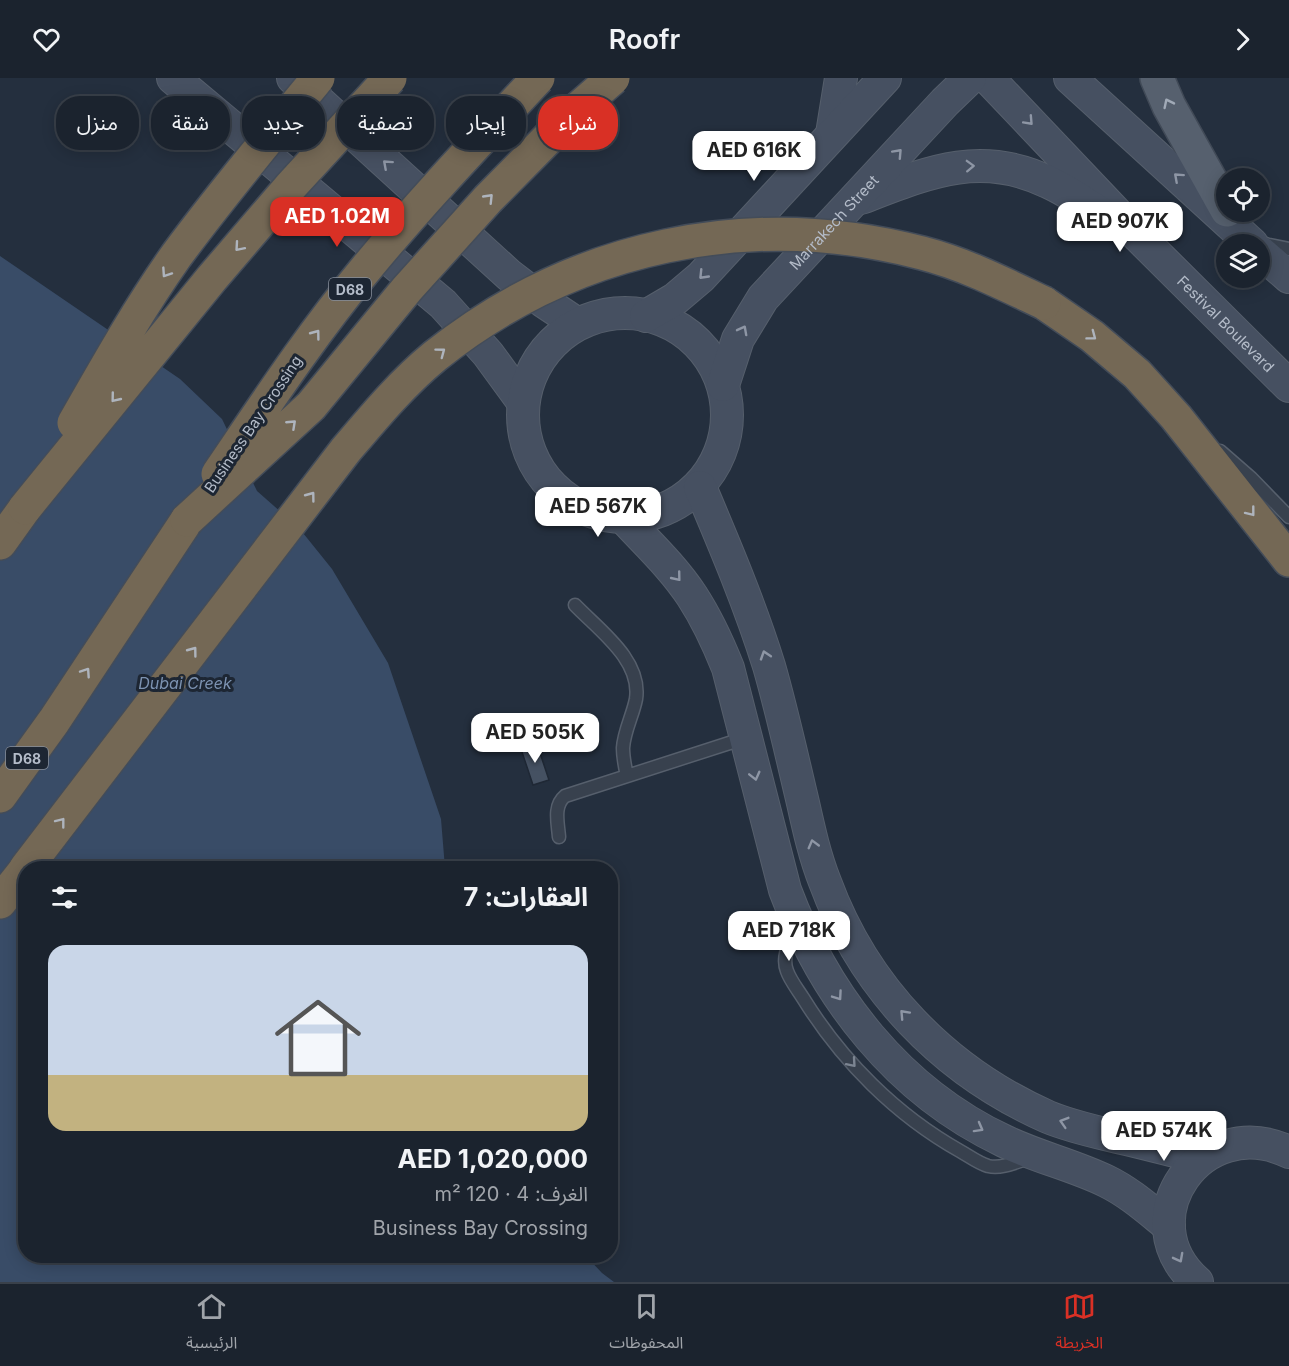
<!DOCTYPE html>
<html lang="ar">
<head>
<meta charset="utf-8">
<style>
  :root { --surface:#1b232e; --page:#242b36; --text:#f1f3f6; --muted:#a0a4aa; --line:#39404a; --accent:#d93025 }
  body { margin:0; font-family:Inter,"Noto Sans Arabic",sans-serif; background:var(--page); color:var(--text); direction:rtl; height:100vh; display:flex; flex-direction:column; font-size:22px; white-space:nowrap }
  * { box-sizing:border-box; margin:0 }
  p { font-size:20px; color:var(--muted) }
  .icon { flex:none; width:33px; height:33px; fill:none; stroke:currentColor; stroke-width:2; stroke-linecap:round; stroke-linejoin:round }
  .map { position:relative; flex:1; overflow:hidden; direction:ltr }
  .sheet { position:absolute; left:18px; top:783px; width:600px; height:402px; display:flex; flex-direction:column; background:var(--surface); border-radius:24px; box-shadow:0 3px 15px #0003,0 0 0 2px var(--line); direction:rtl }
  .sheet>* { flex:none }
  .top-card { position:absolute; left:18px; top:18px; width:600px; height:54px; direction:rtl; display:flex; gap:12px }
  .buttons { position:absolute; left:1216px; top:90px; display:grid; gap:12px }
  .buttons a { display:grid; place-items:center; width:54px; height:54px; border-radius:50%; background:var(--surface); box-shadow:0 3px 15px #0003,0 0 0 2px var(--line); font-size:30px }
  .price { position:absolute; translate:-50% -51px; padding:0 14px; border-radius:12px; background:#fff; color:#222; font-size:20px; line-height:39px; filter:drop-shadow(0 2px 3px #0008) }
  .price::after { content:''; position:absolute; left:50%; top:36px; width:18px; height:14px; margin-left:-9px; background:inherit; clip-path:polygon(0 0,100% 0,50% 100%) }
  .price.on { background:var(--accent); color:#fff }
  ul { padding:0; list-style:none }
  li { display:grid; align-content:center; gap:12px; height:318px; padding:0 30px }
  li+li { border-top:2px solid var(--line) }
  li span { display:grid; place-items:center; height:186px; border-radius:18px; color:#555 }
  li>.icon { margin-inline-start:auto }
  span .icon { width:108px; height:108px; fill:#fffc; stroke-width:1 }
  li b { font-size:26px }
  h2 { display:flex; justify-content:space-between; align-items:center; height:72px; padding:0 30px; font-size:26px }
  .pill { padding:0 21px; border-radius:24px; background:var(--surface); box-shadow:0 3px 15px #0003,0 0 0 2px var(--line); font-size:21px; line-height:54px }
  .pill.on { background:var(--accent); color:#fff }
  header { display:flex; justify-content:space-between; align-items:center; height:78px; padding:0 30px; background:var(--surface); font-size:27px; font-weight:600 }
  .tab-bar { display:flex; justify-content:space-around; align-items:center; height:84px; border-top:2px solid var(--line); background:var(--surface); font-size:16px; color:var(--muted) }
  .tab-bar a { display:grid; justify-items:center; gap:3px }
  .tab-bar .on { color:var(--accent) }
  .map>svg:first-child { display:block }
  .water { fill:#394c67 }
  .building { fill:#455162; stroke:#1f2835; stroke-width:1.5 }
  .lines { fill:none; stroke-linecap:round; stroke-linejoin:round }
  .lane-casing { stroke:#565f6c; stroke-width:15 }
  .secondary-casing { stroke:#565f6c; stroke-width:34 }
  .primary-casing { stroke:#414a57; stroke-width:36 }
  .highway-casing { stroke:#434c59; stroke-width:36 }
  .lane { stroke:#38414e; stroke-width:12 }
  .secondary { stroke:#465061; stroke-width:32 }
  .primary { stroke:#56606e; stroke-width:33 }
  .highway { stroke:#746855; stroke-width:33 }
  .highway-bridge-casing { stroke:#434c59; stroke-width:36; stroke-linecap:butt }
  .highway-bridge { stroke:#746855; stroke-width:33 }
  .oneway { stroke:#a1aab7 }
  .oneway2 { stroke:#8e96a5 }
  .oneway3 { stroke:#aeb4bd }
  .oneway4 { stroke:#7c8592 }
  .labels { text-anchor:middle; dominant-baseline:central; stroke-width:6; stroke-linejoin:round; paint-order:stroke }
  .shield { fill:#1d2633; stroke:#878f9c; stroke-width:1.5 }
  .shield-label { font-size:14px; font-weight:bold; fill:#b4bcc9 }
  .street-label { font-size:15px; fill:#b4bcc9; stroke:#1d2633 }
  .water-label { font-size:16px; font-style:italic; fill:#7c92b1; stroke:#1d2633 }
</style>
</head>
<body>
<header><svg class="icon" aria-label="forward" viewBox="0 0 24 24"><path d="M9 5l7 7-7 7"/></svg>Roofr<svg class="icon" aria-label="heart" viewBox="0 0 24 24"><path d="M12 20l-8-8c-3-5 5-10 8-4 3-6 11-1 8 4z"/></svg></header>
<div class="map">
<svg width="1289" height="1204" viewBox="0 0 1289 1204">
  <rect width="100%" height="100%" fill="#242f3e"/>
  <path class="water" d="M0,178L180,301L222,341L257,413L299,450L332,491L388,585L441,741L445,790H26V1178H586L602,1195L614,1204H0Z"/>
  <path class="building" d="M537,666L549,702L533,707L521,671Z"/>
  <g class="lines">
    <defs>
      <path id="lane" d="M1264,166L1289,171
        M1220,373L1251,400L1289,439
        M575,527C599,552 642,582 636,621C633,637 624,653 623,670C623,679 625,689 627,698
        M559,759C558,745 553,728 565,718L745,660
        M796,849C791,862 781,878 787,893C790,902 798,912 803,920C842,983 896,1037 960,1073C969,1078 978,1085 988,1088C1002,1091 1016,1084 1029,1080"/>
      <g id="secondary">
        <path d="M173,0L443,226L488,276L523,324"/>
        <path d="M293,0L509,197L543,223L576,245"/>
        <path id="s1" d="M988,0L1139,159L1289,308"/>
        <path d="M1070,0L1252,166"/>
        <path d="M832,56L841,0"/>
        <path d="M861,120C926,95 980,71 1048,104C1066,112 1083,124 1100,135"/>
        <path d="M1260,174L1289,199"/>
        <circle cx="625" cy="337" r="102"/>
        <path d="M646,238L675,221L701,199L885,0"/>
        <path id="s2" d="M723,307L738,261L763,220L945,24L970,0"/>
        <path d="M700,409C725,468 750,527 769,588C782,633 792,679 803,725C809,752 815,779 825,804C864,910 944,993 1048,1039C1067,1047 1088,1052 1109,1057C1140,1064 1171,1072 1202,1080"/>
        <path d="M624,440C647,465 673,489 692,518C707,541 718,565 728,590L785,812C825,919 898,1013 1004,1063C1037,1079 1073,1087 1106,1103C1129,1114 1149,1132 1169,1148"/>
        <path d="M1197,1204C1126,1142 1201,1032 1289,1074"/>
      </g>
      <path id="primary" d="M1157,0L1169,28L1227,132"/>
      <path id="highway" d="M1044,225L1092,258L1137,296L1176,339L1289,482
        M0,465L25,430
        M0,718L54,643L187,442
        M0,824L26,791"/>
    </defs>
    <use href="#lane" class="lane-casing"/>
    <use href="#secondary" class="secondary-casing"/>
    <use href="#primary" class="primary-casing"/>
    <use href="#highway" class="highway-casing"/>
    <use href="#lane" class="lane"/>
    <use href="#secondary" class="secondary"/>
    <use href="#primary" class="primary"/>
    <use href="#highway" class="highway"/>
    <defs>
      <path id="highway-bridge" d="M74,345C106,289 138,232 176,178C221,117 270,58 318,0
        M218,396C265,327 311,257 364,193C419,126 479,63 538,0
        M25,430L212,200L290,109L390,0
        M187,442L311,328L407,211L488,121L573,35L613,0
        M26,790L345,373C373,340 401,306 435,278C574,167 750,130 922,175C965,186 1004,206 1044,225"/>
    </defs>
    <use href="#highway-bridge" class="highway-bridge-casing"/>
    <use href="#highway-bridge" class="highway-bridge"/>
  </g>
  <defs><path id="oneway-chevron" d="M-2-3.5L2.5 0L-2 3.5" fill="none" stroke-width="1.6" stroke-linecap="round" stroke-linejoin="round" transform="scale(1.5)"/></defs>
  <use class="oneway" href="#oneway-chevron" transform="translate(1168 25) rotate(-116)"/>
  <g class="oneway2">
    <use href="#oneway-chevron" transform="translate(1029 43) rotate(47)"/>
    <use href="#oneway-chevron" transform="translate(898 75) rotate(-47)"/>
    <use href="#oneway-chevron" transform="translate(387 86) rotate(-138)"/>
    <use href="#oneway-chevron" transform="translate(970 88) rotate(-2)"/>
    <use href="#oneway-chevron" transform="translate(1178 99) rotate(-138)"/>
    <use href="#oneway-chevron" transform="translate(703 197) rotate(134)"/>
    <use href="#oneway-chevron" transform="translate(743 252) rotate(-62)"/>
    <use href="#oneway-chevron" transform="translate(677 499) rotate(51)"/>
    <use href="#oneway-chevron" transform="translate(765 577) rotate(-108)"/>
    <use href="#oneway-chevron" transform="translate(755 698) rotate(76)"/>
    <use href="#oneway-chevron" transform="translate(813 766) rotate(-105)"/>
    <use href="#oneway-chevron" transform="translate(838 918) rotate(55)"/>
    <use href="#oneway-chevron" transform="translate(904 936) rotate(-133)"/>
    <use href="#oneway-chevron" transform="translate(1064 1044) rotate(-163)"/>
    <use href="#oneway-chevron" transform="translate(979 1050) rotate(29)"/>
    <use href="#oneway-chevron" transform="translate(1179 1180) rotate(62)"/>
  </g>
  <g class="oneway3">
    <use href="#oneway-chevron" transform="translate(489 120) rotate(-46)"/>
    <use href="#oneway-chevron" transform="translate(239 169) rotate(131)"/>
    <use href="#oneway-chevron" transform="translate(166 195) rotate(124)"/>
    <use href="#oneway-chevron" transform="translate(316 256) rotate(-53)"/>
    <use href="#oneway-chevron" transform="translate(1092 258) rotate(37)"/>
    <use href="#oneway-chevron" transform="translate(441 274) rotate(-37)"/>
    <use href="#oneway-chevron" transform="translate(115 320) rotate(129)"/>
    <use href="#oneway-chevron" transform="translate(292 346) rotate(-43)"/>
    <use href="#oneway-chevron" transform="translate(311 418) rotate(-53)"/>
    <use href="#oneway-chevron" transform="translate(1251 434) rotate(52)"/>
    <use href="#oneway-chevron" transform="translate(193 573) rotate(-53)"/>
    <use href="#oneway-chevron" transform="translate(86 594) rotate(-56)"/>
    <use href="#oneway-chevron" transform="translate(61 744) rotate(-52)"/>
  </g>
  <use class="oneway4" href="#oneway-chevron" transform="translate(852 985) rotate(49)"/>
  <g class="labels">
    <g class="shield">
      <rect x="329" y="200" width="42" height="22" rx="4.5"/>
      <rect x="6" y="669" width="42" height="22" rx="4.5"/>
    </g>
    <g class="shield-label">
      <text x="350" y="211">D68</text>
      <text x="27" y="680">D68</text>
    </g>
    <g class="street-label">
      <text stroke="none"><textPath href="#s2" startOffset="200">Marrakech Street</textPath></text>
      <text stroke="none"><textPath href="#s1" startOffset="342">Festival Boulevard</textPath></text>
      <text transform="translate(253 346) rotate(-56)">Business Bay Crossing</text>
    </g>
    <g class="water-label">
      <text x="185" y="605">Dubai Creek</text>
    </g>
  </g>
</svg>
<div class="buttons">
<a><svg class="icon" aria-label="locate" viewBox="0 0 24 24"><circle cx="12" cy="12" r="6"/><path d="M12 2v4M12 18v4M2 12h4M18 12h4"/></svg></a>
<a><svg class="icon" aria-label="layers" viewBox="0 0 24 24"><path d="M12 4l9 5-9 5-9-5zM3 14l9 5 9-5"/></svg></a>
</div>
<b class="price" style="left:754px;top:104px">AED 616K</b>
<b class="price on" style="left:337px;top:170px">AED 1.02M</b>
<b class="price" style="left:1120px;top:175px">AED 907K</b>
<b class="price" style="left:598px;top:460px">AED 567K</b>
<b class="price" style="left:535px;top:686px">AED 505K</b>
<b class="price" style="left:789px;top:884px">AED 718K</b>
<b class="price" style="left:1164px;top:1084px">AED 574K</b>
<div class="top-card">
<a class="pill on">شراء</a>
<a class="pill">إيجار</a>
<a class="pill">تصفية</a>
<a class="pill">جديد</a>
<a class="pill">شقة</a>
<a class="pill">منزل</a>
</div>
<section class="sheet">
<h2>العقارات: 7<svg class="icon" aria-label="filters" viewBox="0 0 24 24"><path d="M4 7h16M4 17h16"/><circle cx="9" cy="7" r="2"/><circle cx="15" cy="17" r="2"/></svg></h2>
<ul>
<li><span style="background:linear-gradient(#c9d6e8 70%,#c2b280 0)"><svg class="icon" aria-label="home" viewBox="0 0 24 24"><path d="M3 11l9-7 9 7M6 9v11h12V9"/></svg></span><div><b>AED 1,020,000</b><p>الغرف: 4 · 120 m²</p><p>Business Bay Crossing</p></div></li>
</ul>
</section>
</div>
<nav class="tab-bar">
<a class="on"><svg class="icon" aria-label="map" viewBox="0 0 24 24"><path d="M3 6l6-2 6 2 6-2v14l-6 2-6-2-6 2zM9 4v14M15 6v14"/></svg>الخريطة</a>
<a><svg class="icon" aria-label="saved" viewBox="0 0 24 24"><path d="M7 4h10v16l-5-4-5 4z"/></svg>المحفوظات</a>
<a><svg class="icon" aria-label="home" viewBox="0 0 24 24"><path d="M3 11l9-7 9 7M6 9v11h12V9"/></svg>الرئيسية</a>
</nav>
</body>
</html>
